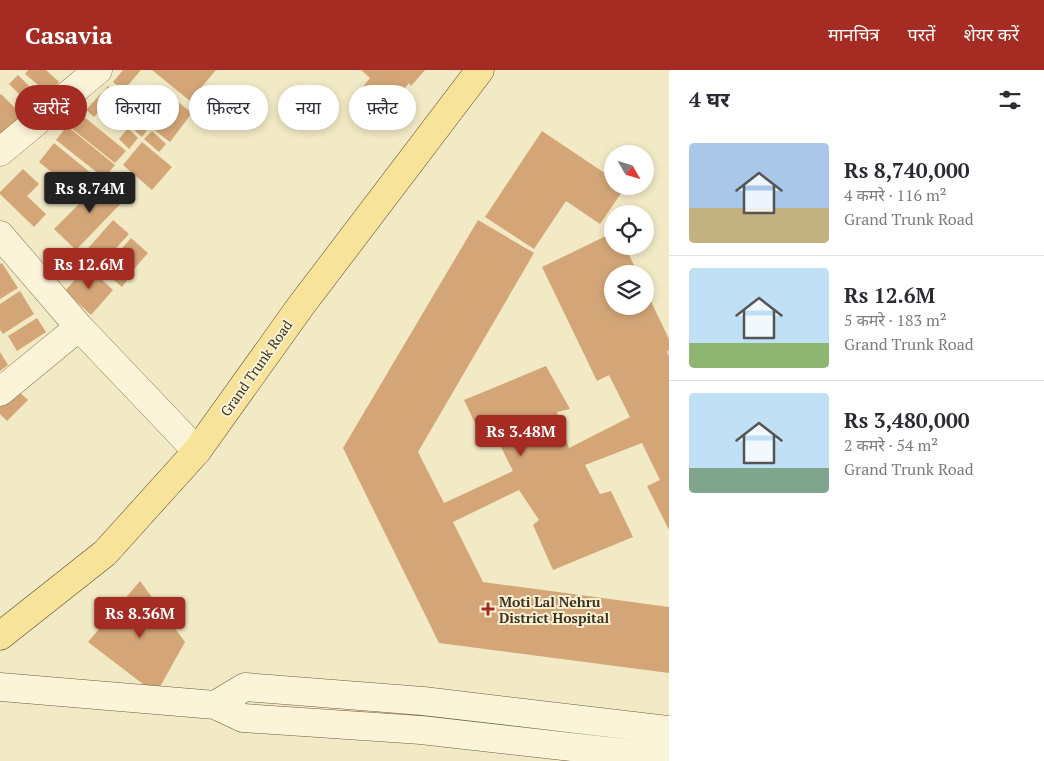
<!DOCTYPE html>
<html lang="hi">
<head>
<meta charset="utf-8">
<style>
  :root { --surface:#fff; --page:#f2f2f3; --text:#2b2b33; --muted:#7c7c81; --line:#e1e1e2; --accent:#a52c22 }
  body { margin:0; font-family:"PT Serif","Noto Sans Devanagari",serif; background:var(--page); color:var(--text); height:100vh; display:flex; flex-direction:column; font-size:19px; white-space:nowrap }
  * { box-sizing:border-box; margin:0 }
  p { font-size:16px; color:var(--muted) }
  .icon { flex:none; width:28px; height:28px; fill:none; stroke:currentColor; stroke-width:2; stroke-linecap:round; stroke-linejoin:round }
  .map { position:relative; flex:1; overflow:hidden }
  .sheet { display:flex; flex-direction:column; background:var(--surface); width:375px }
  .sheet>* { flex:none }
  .banner { position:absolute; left:15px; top:15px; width:475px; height:45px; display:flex; gap:10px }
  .needle { width:32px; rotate:129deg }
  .controls { position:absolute; left:604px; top:75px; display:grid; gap:10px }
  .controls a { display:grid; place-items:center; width:50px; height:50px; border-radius:50%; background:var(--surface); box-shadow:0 2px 8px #0003; font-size:25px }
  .price { position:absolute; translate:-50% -42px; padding:0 11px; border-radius:5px; background:var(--accent); color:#fff; font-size:16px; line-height:32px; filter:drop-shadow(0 1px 2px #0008) }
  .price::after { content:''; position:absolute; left:50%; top:30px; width:15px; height:11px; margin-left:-8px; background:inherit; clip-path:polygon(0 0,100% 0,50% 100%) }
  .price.current { background:#222; color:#fff }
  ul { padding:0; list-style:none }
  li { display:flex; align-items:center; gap:15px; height:125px; padding:0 20px }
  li+li { border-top:1px solid var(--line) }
  li span { display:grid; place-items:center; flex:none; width:140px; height:100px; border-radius:5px; color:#555 }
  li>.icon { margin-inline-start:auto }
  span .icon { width:60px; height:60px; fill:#fffc; stroke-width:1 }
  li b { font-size:21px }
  h2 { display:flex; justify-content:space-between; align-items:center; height:60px; padding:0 20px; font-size:21px }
  .tag { padding:0 18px; border-radius:22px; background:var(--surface); box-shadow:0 2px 8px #0003; font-size:18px; line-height:45px }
  .tag.current { background:var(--accent); color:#fff }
  header { display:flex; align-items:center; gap:30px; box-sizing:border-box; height:70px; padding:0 25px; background:var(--accent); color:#fff }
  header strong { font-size:24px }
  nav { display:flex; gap:28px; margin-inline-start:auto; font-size:18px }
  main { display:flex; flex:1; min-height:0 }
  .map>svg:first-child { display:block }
  .building { fill:#d4a677 }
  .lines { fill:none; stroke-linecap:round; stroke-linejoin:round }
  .street-casing { stroke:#907a58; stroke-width:29 }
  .secondary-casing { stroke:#715b3c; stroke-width:29 }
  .primary-casing { stroke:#5d472d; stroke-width:29 }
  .street { stroke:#fcf4d9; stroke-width:28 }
  .secondary { stroke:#fcf4d9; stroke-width:28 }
  .primary { stroke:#f8e39a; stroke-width:28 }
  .poi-dot { fill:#a52c22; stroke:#f9f2d5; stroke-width:2 }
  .labels { text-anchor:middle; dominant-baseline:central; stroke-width:4; stroke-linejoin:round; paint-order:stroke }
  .street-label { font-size:14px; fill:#3e301e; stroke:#f9f2d5 }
  .poi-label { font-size:14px; font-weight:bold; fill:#3e301e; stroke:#f9f2d5; text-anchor:start }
</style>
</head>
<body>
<header>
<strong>Casavia</strong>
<nav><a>मानचित्र</a><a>परतें</a><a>शेयर करें</a></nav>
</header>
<main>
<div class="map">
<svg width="669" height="691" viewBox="0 0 669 691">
  <rect width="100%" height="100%" fill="#f2e9c5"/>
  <path class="building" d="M28,0H46L59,12L49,24L25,4Z
    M123,0H141L123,21L113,12Z
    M152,0H216L190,31Z
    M361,0H425L411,16L409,13L385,41L360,20L370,8Z
    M18,5L49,36L40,45L9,14Z
    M108,16L122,28L113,38L107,33L94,47L86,40Z
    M1,24L29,52L0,70V25Z
    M168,24L192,43L170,72L145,53Z
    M123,37L148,59L142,67L116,44Z
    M77,41L126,81L115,93L66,54Z
    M67,56L115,95L104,108L56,70Z
    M128,58L138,68L129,79L119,69Z
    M152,61L166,74L159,82L144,69Z
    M542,61L612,108V116H626L600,154L566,131L534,179L485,147Z
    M142,72L172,97L152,120L123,95Z
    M54,73L97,108L82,127L39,92Z
    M23,99L39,114L27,126L46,144L34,157L0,124V122Z
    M104,109L125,129L76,180L54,159Z
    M113,150L129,164L98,198L83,184Z
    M478,150L534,183L418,382L444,433L513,401L498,371L485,374L464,330L546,296L570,339L557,342L569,378L630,347L609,305L597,311L542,197L612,163V176H625L638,204H612V236H645V219L669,269V280L667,282L669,286V460L647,416L660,410L642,373L585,395L600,424L611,421L633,467L553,500L533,455L539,450L519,420L453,452L483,512L669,537V603L439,573L343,378Z
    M131,168L148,183L134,199L117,184Z
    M114,187L133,203L122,217L103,201Z
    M2,193L18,218L0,229V194Z
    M87,196L113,220L91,245L65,221Z
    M20,221L34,244L3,264L0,260V234Z
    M37,248L46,262L17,281L8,266Z
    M0,282L8,295L0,301Z
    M16,319L28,330L7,351L0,344V336Z
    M140,511L185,572L156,624L88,572Z"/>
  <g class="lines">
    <defs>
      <path id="street" d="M0,82L98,0
        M0,165L79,257L197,381
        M0,322L79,257"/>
      <path id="secondary" d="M0,617L215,635L243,648L421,660L669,688
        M215,635L245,617L423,631L669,660"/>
      <path id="primary" d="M0,566L105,483L197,381L300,237L480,0"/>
    </defs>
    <use href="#street" class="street-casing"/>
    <use href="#secondary" class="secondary-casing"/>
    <use href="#primary" class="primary-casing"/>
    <use href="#street" class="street"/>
    <use href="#secondary" class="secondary"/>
    <use href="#primary" class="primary"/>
  </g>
  <path class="poi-dot" d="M485.5 531.5h5v5h5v5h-5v5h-5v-5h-5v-5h5z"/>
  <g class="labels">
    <g class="street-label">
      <text transform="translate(256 298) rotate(-55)">Grand Trunk Road</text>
    </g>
    <g class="poi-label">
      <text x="499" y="531">Moti Lal Nehru<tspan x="499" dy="16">District Hospital</tspan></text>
    </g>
  </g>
</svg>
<div class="controls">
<a><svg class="needle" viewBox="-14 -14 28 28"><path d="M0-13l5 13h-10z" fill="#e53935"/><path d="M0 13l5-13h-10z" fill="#7c7c81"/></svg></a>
<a><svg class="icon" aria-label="locate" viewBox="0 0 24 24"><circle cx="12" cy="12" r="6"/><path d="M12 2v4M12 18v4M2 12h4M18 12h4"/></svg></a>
<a><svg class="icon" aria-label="layers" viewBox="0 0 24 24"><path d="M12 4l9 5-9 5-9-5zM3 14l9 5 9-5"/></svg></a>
</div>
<b class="price current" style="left:90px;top:144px">Rs 8.74M</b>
<b class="price" style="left:89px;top:220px">Rs 12.6M</b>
<b class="price" style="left:521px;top:387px">Rs 3.48M</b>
<b class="price" style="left:140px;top:569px">Rs 8.36M</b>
<div class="banner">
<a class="tag current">खरीदें</a>
<a class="tag">किराया</a>
<a class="tag">फ़िल्टर</a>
<a class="tag">नया</a>
<a class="tag">फ़्लैट</a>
</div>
</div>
<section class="sheet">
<h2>4 घर<svg class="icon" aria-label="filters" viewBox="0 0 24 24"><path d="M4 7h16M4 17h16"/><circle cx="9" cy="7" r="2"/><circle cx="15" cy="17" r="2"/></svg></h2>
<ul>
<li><span style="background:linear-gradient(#a9c7e8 65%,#c2b280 0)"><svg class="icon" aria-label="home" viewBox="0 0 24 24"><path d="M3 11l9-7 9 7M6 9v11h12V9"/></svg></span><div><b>Rs 8,740,000</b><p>4 कमरे · 116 m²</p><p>Grand Trunk Road</p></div></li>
<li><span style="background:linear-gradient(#bfe0f5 75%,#8fb573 0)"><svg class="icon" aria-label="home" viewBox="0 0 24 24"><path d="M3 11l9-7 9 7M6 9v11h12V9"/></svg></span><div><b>Rs 12.6M</b><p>5 कमरे · 183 m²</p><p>Grand Trunk Road</p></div></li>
<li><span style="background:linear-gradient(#bfe0f5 75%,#7fa58c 0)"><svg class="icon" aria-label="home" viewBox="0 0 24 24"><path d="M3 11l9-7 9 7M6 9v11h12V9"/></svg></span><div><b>Rs 3,480,000</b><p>2 कमरे · 54 m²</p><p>Grand Trunk Road</p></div></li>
</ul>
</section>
</main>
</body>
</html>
